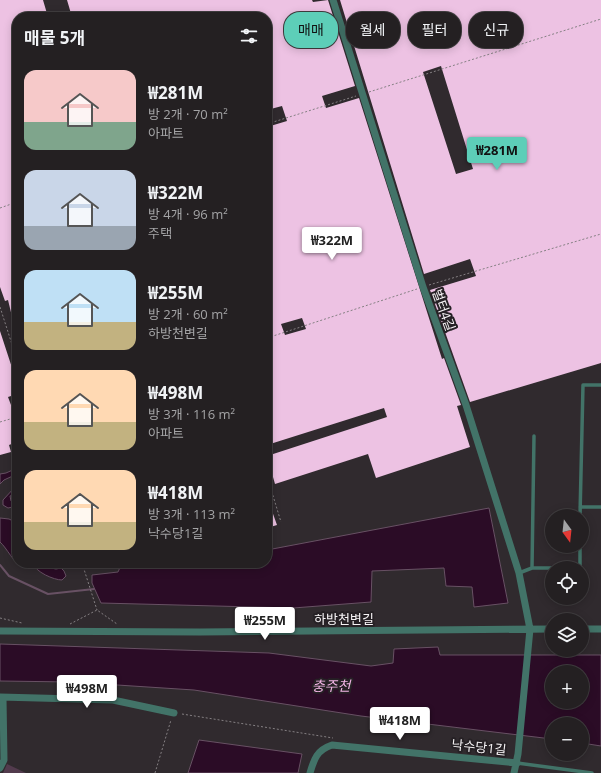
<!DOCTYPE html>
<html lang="ko">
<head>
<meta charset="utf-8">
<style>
  :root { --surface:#242022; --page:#302d2f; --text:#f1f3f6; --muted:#a3a3a5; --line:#413e40; --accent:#5dceb8 }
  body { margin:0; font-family:"Open Sans","Noto Sans KR",sans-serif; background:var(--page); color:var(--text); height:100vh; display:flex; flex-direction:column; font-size:15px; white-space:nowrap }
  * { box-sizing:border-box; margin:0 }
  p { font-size:13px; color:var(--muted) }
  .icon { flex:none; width:22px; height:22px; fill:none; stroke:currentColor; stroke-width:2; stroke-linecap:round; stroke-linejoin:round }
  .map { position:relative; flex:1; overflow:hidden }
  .drawer { position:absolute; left:12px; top:12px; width:260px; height:556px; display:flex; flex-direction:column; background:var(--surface); border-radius:16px; box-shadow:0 2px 10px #0003,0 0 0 1px var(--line) }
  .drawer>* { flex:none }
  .banner { position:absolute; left:284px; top:12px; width:257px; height:36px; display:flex; gap:8px }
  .needle { width:26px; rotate:165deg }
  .buttons { position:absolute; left:545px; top:509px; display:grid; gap:8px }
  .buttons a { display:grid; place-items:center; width:44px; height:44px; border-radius:50%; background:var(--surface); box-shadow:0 2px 10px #0003,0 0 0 1px var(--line); font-size:20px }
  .price { position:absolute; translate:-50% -34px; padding:0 9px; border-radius:4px; background:#fff; color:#222; font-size:13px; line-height:26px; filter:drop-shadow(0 1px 2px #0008) }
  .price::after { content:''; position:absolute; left:50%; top:24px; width:12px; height:9px; margin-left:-6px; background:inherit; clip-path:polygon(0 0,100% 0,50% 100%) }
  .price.active { background:var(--accent); color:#111 }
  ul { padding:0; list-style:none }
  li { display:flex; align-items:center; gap:12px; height:100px; padding:0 12px }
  li span { display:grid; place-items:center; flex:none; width:112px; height:80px; border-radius:12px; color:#555 }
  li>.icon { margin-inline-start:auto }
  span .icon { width:48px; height:48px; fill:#fffc; stroke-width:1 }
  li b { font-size:17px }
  h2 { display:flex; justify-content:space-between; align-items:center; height:48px; padding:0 12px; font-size:17px }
  .tag { padding:0 14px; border-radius:16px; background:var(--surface); box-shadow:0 2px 10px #0003,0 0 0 1px var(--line); font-size:14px; line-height:36px }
  .tag.active { background:var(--accent); color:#111 }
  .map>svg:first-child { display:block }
  .green { fill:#523b4d }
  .water { fill:#2b0c26; stroke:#685164; fill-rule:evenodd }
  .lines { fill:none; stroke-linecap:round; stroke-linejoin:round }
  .stream { stroke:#685164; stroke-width:2 }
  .building { fill:#edc2e3; fill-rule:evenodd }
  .path { stroke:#858083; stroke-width:1; stroke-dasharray:2 2; stroke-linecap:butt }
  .service { stroke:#427368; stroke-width:3.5 }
  .minor { stroke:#427368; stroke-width:7 }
  .labels { text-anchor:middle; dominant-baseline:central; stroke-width:4; stroke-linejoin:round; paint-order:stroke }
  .street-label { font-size:13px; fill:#f6f3f5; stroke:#262125 }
  .water-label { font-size:14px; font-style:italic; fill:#f1b4e4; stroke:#262125 }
</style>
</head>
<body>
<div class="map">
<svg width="601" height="773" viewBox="0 0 601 773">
  <rect width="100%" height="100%" fill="#302a2e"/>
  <path class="green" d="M7,764L26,773H3Z"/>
  <path class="water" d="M15,469H17V474L4,480L0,484V474L6,473Z
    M15,487L17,488V493L10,496L11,501L17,503V506L8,508L3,505V500Z
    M489,508L508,603L474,607L472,587L446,586L444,568L372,571L371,602L293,608L101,603L92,583V575L118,572L122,563H267V550Z
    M0,518L9,519L17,523V563H24L22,566C14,564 7,548 0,542Z
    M33,563H39L41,566L56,569L61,568L64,571L66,576L62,580C54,580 35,572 33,563Z
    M0,644L269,653L371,666L393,663L394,649L438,647L440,655H601V746L582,743V724H552V739L361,716L194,690L71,682L0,681ZM552,672H582V702H552Z
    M199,740L302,754L298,773H188Z"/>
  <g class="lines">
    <path class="stream" d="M0,565L9,576L48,594L94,589"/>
  </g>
  <path class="building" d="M0,0H43L48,17H17L16,333L8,300L5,301L0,287Z
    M67,0H312L313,2L328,0L355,86L322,96L326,108L359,98L442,359L444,358L461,405L457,406L470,447L376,478L368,454L275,484L267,456L387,417L384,408L267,445V127L287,121L282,106L267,110V17H72ZM302,318L306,329L285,335L281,324Z
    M340,0H601V363L470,402L430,290L476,276L470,259L424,274ZM441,66L473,169L456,174L423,72Z
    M0,331L17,383V394L8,397L17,421V442L9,445L11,452L0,455Z
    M267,497L277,525L267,528Z
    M87,563H104V564L89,569Z"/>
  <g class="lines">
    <path class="path" d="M369,92L601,19
      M267,124L356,96
      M0,208L17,202
      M429,285L601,234
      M0,307L17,360
      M267,338L417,289
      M0,422L17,417
      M267,476L281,522
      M82,563L97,610
      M0,618L22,623
      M70,624L97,610L117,624
      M182,714L333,738
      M155,773L171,720"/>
    <path class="service" d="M580,507H601
      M580,516L583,385H601
      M532,568L534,436
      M580,568V546
      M519,573L532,568H552
      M517,763L592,773"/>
    <path class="minor" d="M333,0L423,287L466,405L519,573L530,629L518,754L514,773
      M582,629H601
      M0,631L200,632L552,629
      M0,697L113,700L174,713
      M0,768L4,760L3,698
      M310,773C314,759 317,750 332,745L517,763"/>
  </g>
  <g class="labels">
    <g class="street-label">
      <text transform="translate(444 310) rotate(70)">벌터4길</text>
      <text x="344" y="619">하방천변길</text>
      <text transform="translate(479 747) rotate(6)">낙수당1길</text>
    </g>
    <g class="water-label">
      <text x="331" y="685">충주천</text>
    </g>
  </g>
</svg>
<div class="buttons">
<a><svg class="needle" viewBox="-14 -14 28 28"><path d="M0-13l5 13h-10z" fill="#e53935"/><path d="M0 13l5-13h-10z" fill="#a3a3a5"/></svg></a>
<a><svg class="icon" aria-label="locate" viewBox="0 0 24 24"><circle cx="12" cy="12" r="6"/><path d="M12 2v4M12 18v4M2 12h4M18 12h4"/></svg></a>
<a><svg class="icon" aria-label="layers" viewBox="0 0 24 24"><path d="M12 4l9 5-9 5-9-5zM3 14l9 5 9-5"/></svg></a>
<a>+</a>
<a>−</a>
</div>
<b class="price active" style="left:497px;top:171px">₩281M</b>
<b class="price" style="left:332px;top:261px">₩322M</b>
<b class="price" style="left:265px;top:641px">₩255M</b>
<b class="price" style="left:87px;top:709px">₩498M</b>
<b class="price" style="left:400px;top:741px">₩418M</b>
<div class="banner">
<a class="tag active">매매</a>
<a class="tag">월세</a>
<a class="tag">필터</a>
<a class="tag">신규</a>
</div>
<section class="drawer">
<h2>매물 5개<svg class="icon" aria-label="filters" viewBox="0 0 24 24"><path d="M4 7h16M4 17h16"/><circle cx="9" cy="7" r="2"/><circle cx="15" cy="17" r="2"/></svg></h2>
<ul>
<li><span style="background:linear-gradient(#f6c9c9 65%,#7fa58c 0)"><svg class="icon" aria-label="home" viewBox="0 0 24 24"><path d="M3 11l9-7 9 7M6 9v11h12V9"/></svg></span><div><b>₩281M</b><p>방 2개 · 70 m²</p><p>아파트</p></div></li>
<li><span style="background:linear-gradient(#c9d6e8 70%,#9aa5b1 0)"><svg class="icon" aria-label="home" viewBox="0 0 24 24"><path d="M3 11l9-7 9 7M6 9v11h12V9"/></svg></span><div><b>₩322M</b><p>방 4개 · 96 m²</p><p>주택</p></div></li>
<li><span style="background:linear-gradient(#bfe0f5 65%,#c2b280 0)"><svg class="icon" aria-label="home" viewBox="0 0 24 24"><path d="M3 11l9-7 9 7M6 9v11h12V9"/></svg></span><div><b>₩255M</b><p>방 2개 · 60 m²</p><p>하방천변길</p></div></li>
<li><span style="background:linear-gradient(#ffd9b3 65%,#c2b280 0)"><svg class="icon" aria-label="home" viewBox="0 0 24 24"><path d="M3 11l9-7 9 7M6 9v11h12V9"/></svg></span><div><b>₩498M</b><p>방 3개 · 116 m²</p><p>아파트</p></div></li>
<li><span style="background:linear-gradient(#ffd9b3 65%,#c2b280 0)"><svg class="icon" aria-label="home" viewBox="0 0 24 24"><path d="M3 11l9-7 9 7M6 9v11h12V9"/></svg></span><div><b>₩418M</b><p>방 3개 · 113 m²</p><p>낙수당1길</p></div></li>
</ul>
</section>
</div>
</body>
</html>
